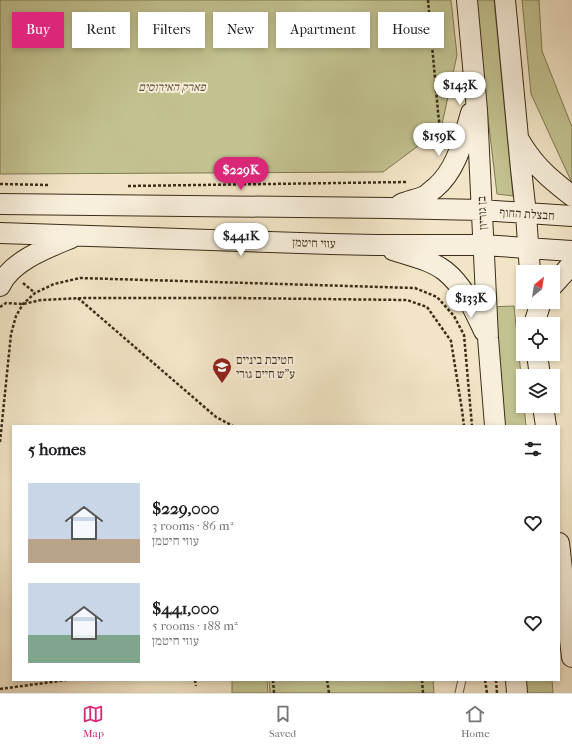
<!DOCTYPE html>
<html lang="en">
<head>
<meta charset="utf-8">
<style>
  :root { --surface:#fff; --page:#f6f6f6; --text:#202124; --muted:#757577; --line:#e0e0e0; --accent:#db2777 }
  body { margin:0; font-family:"IM FELL French Canon","Frank Ruhl Libre",serif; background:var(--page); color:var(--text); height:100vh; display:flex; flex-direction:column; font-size:15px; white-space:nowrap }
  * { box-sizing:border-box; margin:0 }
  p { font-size:13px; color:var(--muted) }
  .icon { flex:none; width:22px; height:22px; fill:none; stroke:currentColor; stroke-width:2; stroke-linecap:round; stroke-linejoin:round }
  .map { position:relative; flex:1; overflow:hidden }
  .drawer { position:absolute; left:12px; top:425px; width:548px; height:256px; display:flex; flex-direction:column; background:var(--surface); border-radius:0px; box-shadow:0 2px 6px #0003 }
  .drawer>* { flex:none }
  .banner { position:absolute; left:12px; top:12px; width:548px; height:36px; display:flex; gap:8px }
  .needle { width:26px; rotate:30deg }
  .tools { position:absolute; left:516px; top:265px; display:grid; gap:8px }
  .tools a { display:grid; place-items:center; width:44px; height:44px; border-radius:0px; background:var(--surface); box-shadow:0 2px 6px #0003; font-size:20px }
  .price { position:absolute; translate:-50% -34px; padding:0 9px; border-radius:14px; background:#fff; color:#222; font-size:13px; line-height:26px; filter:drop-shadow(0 1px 2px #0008) }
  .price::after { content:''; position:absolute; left:50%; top:24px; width:12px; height:9px; margin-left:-6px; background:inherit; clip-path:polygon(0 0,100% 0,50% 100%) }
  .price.current { background:var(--accent); color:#fff }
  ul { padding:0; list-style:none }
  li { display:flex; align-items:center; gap:12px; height:100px; padding:0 16px }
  li span { display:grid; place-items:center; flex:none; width:112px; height:80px; border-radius:0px; color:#555 }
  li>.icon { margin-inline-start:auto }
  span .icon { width:48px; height:48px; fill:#fffc; stroke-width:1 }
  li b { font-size:17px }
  h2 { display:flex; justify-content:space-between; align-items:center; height:48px; padding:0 16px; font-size:17px }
  .chip { padding:0 14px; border-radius:0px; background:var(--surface); box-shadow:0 2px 6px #0003; font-size:14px; line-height:36px }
  .chip.current { background:var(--accent); color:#fff }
  .tabs { display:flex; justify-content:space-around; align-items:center; height:56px; border-top:1px solid var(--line); background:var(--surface); font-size:11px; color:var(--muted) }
  .tabs a { display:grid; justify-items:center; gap:2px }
  .tabs .current { color:var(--accent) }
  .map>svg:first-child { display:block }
  .green { fill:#c2c290; stroke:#807854 }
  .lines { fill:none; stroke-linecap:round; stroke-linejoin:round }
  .lane-casing { stroke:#6a5b44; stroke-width:9 }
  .secondary-casing { stroke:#3d2d18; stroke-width:22 }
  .path { stroke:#3d2d18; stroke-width:2.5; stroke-dasharray:3 2; stroke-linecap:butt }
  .lane { stroke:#f7eedb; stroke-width:7 }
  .secondary { stroke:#f7eedb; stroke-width:20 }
  .labels { text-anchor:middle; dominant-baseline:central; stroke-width:4; stroke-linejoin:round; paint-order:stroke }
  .park-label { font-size:12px; font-style:italic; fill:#5e5236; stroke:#f7eedb }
  .street-label { font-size:12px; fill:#3d2d18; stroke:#f7eedb }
  .poi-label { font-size:12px; fill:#3d2d18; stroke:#f7eedb; text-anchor:start }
</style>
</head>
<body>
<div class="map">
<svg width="572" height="693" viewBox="0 0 572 693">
  <rect width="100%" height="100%" fill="#f2e5c7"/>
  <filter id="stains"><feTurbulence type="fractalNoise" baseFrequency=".005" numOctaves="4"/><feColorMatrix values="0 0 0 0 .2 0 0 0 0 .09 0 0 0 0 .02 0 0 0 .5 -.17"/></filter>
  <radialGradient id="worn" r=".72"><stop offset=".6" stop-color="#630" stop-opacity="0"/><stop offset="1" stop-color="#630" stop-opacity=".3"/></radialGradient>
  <path class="green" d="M0,0H451L457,55L441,129L383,172L0,174Z
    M474,0H494L513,196L497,194Z
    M522,0H539L542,51L572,127V183L531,94Z
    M514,306L523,394V406H524L526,426H500L487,307Z
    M232,680H267L268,693H232Z
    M269,680H433L434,693H270Z
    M526,680H552L553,693H527Z"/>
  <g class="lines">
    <defs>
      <path id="lane" d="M459,693L462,680"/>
      <path id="secondary" d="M467,0L477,110L488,338L495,426
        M505,0L521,169L526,214L530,272
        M519,140C522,145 525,150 529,155C540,171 557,184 572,196
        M0,204L389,208L481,210L572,216
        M401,204C409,201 418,199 425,196C428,194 432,190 435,188C457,169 463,140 471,113
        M0,233L330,244L376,245H483L572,251
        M393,250C411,256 431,260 445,271C464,286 474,310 484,331
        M553,285L572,264
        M0,286C11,261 47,248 71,238
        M534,324L541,302
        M537,354L540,376
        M543,406L546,426
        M559,543L572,657
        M516,680L517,693"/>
    </defs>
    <use href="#lane" class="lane-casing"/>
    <use href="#secondary" class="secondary-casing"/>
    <path class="path" d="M428,0L438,112L442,145
      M0,184L49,185
      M128,186L407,182
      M23,283L35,293
      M78,298L216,417L233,426
      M0,307L6,303L23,304L41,300L84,298H234L407,300L427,307L451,341L462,410L464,426
      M0,442L11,334L16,316L23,304L35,293L54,284L80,278L415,288L437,297L454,316L464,335L472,426
      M195,680L196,686
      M273,680L274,693
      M327,680L329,693
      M422,680L423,693
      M485,680L487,693
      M496,680L497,693
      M0,689L67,680"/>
    <use href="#lane" class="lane"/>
    <use href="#secondary" class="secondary"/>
  </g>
  <defs>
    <symbol id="school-pin" viewBox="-11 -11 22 30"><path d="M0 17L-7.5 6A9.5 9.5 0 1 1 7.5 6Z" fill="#8f2418" stroke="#f7eedb"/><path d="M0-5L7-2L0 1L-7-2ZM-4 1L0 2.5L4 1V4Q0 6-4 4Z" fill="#fff"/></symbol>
  </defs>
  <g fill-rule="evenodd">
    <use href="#school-pin" x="211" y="356" width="22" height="30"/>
  </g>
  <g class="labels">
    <g class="park-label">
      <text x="172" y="87">פארק האירוסים</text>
    </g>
    <g class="street-label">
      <text transform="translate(482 213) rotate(-93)">בן גוריון</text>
      <text transform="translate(527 214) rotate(4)">חבצלת החוף</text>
      <text transform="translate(314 243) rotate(2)">עוזי חיטמן</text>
    </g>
    <g class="poi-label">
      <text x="236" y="360">חטיבת ביניים<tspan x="236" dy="14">ע"ש חיים גורי</tspan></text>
    </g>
  </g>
  <rect width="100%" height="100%" filter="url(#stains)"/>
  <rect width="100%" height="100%" fill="url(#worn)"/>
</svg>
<div class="tools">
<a><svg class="needle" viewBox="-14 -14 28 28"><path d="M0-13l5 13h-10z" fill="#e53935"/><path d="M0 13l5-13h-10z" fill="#757577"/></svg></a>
<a><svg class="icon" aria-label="locate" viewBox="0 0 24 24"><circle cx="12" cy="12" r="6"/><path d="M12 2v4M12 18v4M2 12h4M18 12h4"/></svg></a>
<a><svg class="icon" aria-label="layers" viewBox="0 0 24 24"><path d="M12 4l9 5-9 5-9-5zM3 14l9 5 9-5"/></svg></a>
</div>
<b class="price" style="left:460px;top:106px">$143K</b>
<b class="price" style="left:439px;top:157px">$159K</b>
<b class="price current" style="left:241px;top:191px">$229K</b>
<b class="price" style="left:241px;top:257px">$441K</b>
<b class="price" style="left:471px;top:319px">$133K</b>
<div class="banner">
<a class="chip current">Buy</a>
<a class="chip">Rent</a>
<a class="chip">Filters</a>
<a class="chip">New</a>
<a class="chip">Apartment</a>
<a class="chip">House</a>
</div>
<section class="drawer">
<h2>5 homes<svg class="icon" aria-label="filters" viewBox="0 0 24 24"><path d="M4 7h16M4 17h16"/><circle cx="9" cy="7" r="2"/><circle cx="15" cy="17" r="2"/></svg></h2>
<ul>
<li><span style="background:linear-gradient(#c9d6e8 70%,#b9a48a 0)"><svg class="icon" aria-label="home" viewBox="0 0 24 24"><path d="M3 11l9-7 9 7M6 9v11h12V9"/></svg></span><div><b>$229,000</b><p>3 rooms · 86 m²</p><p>עוזי חיטמן</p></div><svg class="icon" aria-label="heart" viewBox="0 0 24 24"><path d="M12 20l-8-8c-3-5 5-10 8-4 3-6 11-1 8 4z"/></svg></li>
<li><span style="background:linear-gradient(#c9d6e8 65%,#7fa58c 0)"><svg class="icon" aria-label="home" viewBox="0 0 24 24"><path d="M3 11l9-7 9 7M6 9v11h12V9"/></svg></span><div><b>$441,000</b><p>5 rooms · 188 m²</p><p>עוזי חיטמן</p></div><svg class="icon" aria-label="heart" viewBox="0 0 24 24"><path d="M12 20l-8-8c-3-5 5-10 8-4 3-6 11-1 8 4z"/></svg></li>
</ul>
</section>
</div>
<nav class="tabs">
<a class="current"><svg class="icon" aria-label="map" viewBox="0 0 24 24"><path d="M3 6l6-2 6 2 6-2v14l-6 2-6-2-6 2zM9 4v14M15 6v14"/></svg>Map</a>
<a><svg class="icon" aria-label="saved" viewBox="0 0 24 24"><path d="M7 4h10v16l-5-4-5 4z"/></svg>Saved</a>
<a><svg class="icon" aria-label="home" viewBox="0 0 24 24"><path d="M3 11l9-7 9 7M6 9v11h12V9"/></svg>Home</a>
</nav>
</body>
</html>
